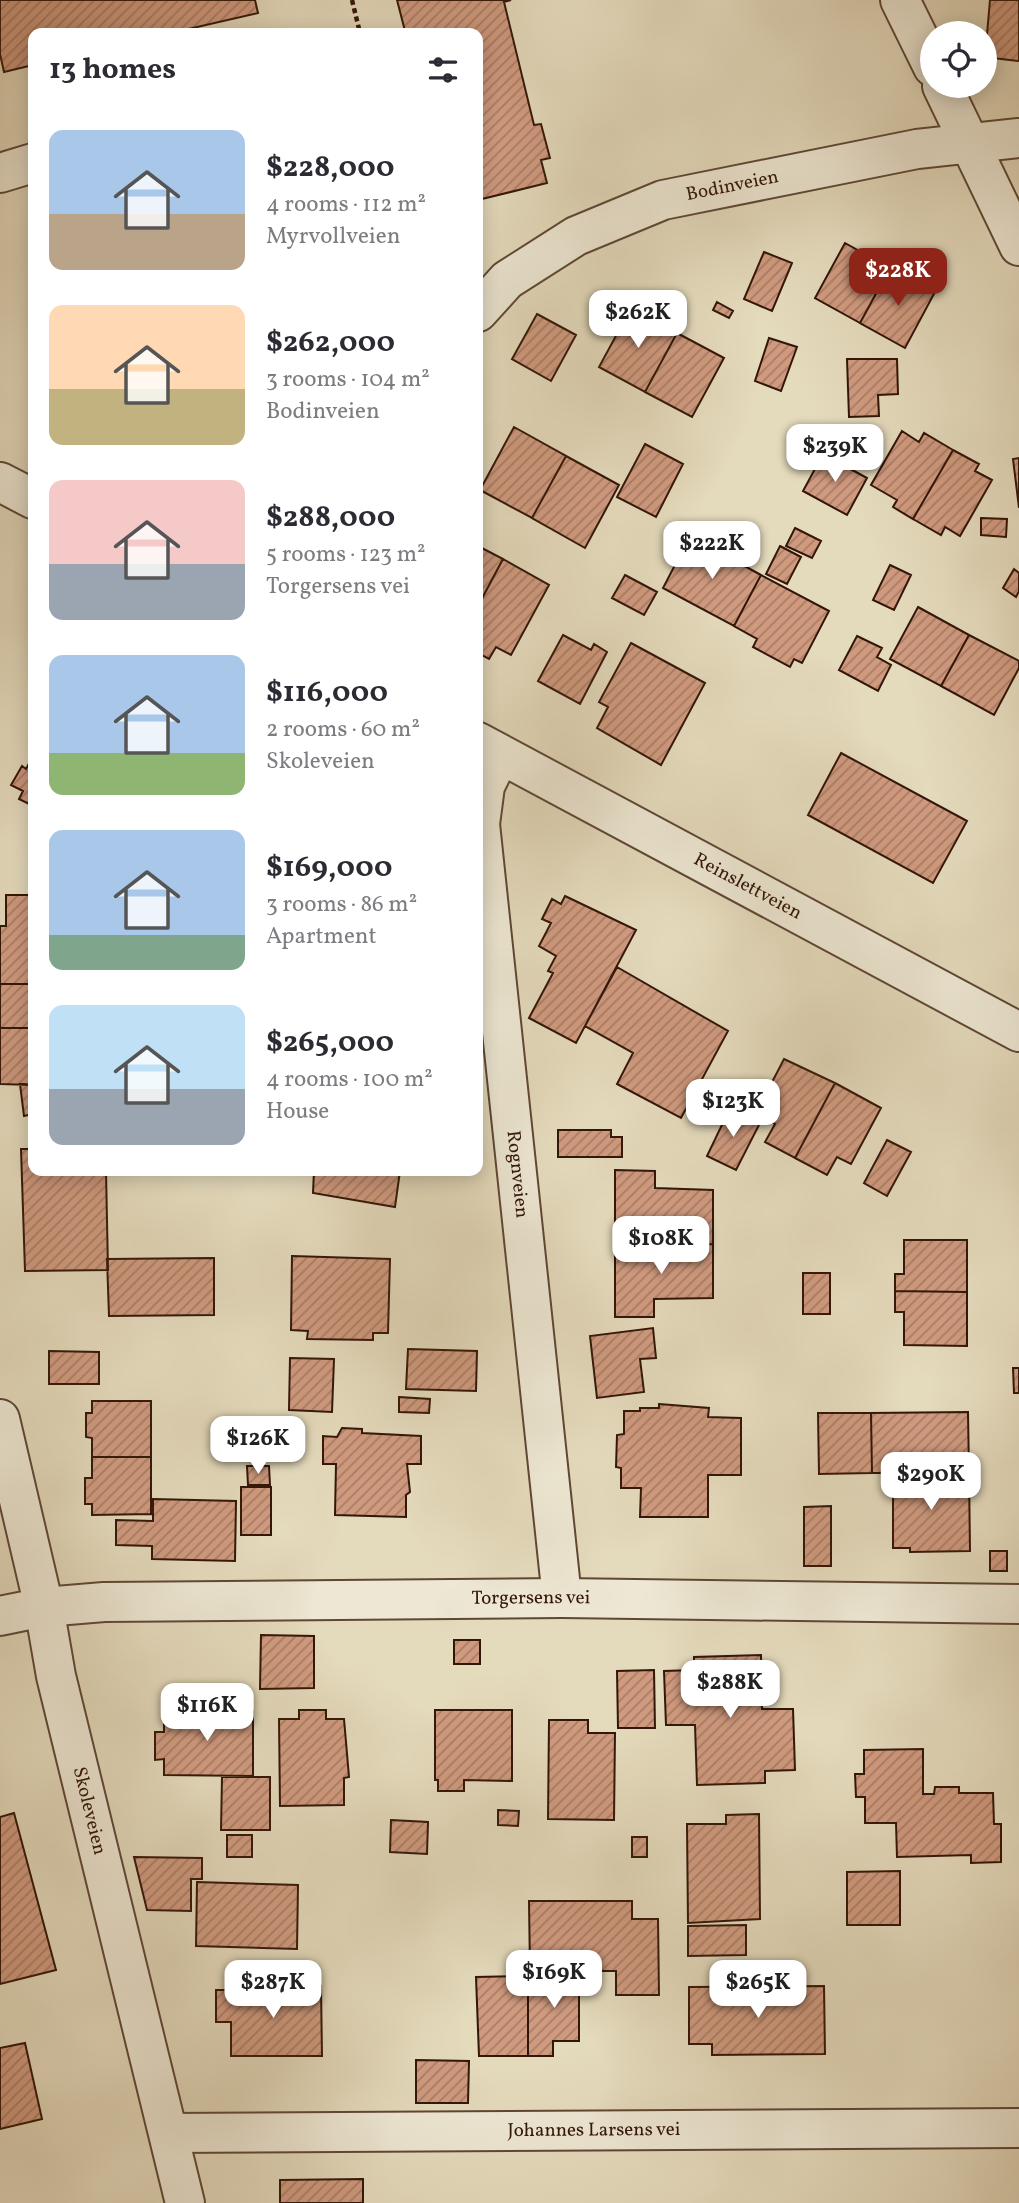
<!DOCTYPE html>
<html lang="en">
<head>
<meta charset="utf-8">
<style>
  :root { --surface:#fff; --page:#f2f2f3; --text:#2b2b33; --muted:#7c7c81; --accent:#8f2418 }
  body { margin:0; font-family:Vollkorn,serif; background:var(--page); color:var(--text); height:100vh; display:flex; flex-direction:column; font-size:26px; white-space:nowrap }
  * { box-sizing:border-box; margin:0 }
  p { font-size:23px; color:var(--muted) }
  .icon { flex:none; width:38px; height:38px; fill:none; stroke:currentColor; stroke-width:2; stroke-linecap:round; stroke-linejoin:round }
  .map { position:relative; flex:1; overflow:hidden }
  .panel { position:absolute; left:28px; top:28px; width:455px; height:1148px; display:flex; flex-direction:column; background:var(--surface); border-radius:14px; box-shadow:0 4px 18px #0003 }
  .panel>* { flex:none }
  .tools { position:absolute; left:920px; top:21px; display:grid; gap:14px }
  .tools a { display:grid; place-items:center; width:77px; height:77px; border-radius:50%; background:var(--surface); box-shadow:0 4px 18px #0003; font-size:35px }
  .price { position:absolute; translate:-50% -60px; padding:0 16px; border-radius:14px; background:#fff; color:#222; font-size:23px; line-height:46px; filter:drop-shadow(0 2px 4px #0008) }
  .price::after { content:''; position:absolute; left:50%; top:42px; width:21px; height:16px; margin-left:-10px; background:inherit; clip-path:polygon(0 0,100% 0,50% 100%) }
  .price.selected { background:var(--accent); color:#fff }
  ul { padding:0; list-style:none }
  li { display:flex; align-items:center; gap:21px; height:175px; padding:0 21px }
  li span { display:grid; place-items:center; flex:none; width:196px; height:140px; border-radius:14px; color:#555 }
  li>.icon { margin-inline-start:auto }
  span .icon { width:84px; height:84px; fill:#fffc; stroke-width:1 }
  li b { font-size:30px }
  h2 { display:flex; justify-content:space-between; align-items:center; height:84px; padding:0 21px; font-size:30px }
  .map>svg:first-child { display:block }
  .building { fill:url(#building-hatch); stroke:#331608; stroke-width:2 }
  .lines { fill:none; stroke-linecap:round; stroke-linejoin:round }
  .minor-casing { stroke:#5f4735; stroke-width:42 }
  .path { stroke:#331608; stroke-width:4.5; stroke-dasharray:5 3.5; stroke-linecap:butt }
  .minor { stroke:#ede7d3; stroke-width:38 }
  .labels { text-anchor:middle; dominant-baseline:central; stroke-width:6; stroke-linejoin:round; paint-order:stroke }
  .street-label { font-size:19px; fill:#331608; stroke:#ede7d3 }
</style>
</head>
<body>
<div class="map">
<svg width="1019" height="2203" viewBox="0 0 1019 2203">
  <defs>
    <pattern id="building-hatch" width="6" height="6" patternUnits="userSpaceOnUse" patternTransform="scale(1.75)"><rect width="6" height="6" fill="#d09a7f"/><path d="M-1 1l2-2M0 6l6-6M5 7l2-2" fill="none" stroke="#a97d66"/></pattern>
  </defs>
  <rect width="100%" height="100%" fill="#e4dabc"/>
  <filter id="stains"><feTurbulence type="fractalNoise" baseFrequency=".00286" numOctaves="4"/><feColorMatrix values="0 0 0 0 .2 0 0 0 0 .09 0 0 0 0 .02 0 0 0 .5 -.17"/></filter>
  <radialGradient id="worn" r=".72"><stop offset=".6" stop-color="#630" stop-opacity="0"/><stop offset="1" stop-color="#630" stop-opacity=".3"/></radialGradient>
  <path class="building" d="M0,0H255L258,13L171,33H33V65L4,72L0,54Z
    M397,0H511L504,2L534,125L541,124L550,158L541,160L547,183L478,200V33H396L405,31Z
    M990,0H1019V61L985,57Z
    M845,243L890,268L860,323L815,298Z
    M764,252L792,263L772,311L744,299Z
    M890,268L935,292L905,348L860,323Z
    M717,302L733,311L729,318L713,310Z
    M631,308L677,333L645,392L599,367Z
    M537,314L576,335L551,381L512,359Z
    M677,333L724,358L692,417L645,392Z
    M769,338L797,347L781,391L755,381Z
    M847,359H897L898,394L878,395L879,416L849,417Z
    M514,427L566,456L532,518L480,490Z
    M902,431L919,442L924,433L953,450L913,519L893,507L897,500L871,485Z
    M645,444L683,464L656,517L617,497Z
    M953,450L979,464L975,471L992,480L960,536L945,527L941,535L913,519Z
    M823,454L867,478L847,515L803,491Z
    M566,456L619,485L585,548L532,518Z
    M1019,458V508L1013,459Z
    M981,518L1007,519L1006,537L981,535Z
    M795,528L821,541L812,558L786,546Z
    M690,536L761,575L734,626L663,588Z
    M478,546L503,559L478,606Z
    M780,546L801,557L787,584L766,574Z
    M503,559L549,585L511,655L496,647L489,659L478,653V606Z
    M890,565L911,575L894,610L873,600Z
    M1014,569L1019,573V591L1016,597L1003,588Z
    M625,575L657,592L644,615L612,598Z
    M761,575L829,611L802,663L794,659L790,667L753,647L757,639L734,626Z
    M918,607L969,635L941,686L890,659Z
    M563,635L591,650L594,644L607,652L580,704L538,681Z
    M969,635L1019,661V668L994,715L941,686Z
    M857,636L882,648L877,657L891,665L878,691L839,670Z
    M631,643L705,683L661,765L597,728L608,707L599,702Z
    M841,753L967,821L933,883L808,815Z
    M33,756V806L19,799L23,791L11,785L22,766L26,769Z
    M6,895H33V984H0V926H6Z
    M565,896L636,930L576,1043L529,1018L553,973L548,971L556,956L539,946L551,923L542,919L552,899L561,904Z
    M617,967L728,1031L681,1118L617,1084L633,1053L585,1026Z
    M0,984H33V1028H0Z
    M0,1028H33V1085L0,1084Z
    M784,1059L835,1083L795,1158L765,1142L775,1124L757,1111Z
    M835,1083L881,1108L851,1164L837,1157L827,1175L795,1158Z
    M20,1084L33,1085V1114L24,1116Z
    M730,1108L760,1123L736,1170L707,1156Z
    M558,1130H611V1137H622V1157H558Z
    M887,1140L911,1152L887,1196L864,1183Z
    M21,1149H33V1171H106L108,1270L25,1271Z
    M615,1170L655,1171V1188L713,1190V1244L615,1246Z
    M314,1171H400L395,1207L313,1193Z
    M904,1240H967V1292L895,1291V1274H904Z
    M713,1244V1298L654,1299V1317H615V1246Z
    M292,1256L390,1259L388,1333H373V1340L307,1339L308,1331L291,1330Z
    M214,1258V1315L109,1316L107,1259Z
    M803,1273H830V1314H803Z
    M895,1291L967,1292V1346L904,1345V1312H895Z
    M653,1328L656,1358L640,1359L644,1392L597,1398L590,1336Z
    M408,1349L477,1351L476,1391L406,1389Z
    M49,1351L99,1352V1384H49Z
    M290,1358L334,1359L332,1412L289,1410Z
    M1013,1368H1019V1393H1014Z
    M399,1397L430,1399L429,1413L399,1412Z
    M92,1401H151V1457H92V1438L86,1437V1413H92Z
    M659,1404L709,1408L708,1417L741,1418V1475H708V1517H640L641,1488H621V1468L616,1467L617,1435L624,1434V1411H640V1408H659Z
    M968,1412L969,1473H872L871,1413Z
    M818,1413H871L872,1473L819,1474Z
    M342,1428L362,1429V1433L421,1436V1464H407L410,1492L406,1495V1517L335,1515L336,1464H323V1436L337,1437Z
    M92,1457H151V1514L92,1515V1504H85V1478H92Z
    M247,1466H269L270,1485H248Z
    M893,1473H969L970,1551L910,1552V1548H893Z
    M241,1487H271V1535H241Z
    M153,1499L236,1501L235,1561L152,1559V1546L116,1545V1520L153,1521Z
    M831,1506V1566H804V1507Z
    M990,1551H1007V1571H990Z
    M261,1635L314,1636V1688L260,1689Z
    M454,1640H480V1664H454Z
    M761,1655L762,1709H793L795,1770L765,1771V1783L697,1785L695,1725H666L664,1671L694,1670V1657Z
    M654,1670L655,1728H618L617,1671Z
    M299,1710H326V1719H344L349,1777L344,1778V1805L280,1806L279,1719H299Z
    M435,1710H512V1781L464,1780V1791H438V1780H435Z
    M164,1711H253V1776L164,1775V1759L155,1760V1732H164Z
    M549,1720H588V1733H615L614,1820L548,1819Z
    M923,1749V1794H934L935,1787H959V1793H993L994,1824H1001V1862L971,1863V1855L897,1857L896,1823H865V1797H856L855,1774H864V1750Z
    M222,1777H270V1830H221Z
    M498,1810L519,1811L518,1826L498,1825Z
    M14,1813L56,1970L0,1984V1817Z
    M759,1814L760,1919L688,1923L687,1824H726V1815Z
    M391,1820L428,1822L427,1854L390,1852Z
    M227,1835H252V1857H227Z
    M632,1837H647V1857H632Z
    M134,1857L202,1858V1879H191V1911L147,1910Z
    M900,1871V1925H847V1872Z
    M197,1882L298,1885L297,1949L196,1946Z
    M529,1901H632V1919H658L659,1995H616V1971H530Z
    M746,1925V1955L688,1956V1926Z
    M553,1971H592V1982H579V2041H553V2056H528V1976H554Z
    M528,1976V2056H479L476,1977Z
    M231,1986H321L322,2056H231V2022H216V1990H231Z
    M824,1986L825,2054L712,2055V2044H689V1987Z
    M25,2043L42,2119L0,2129V2048Z
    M416,2060L469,2061L468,2103H416Z
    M363,2179V2203H280V2180Z"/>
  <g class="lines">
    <defs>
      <g id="minor">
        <path d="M900,0L933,67"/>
        <path d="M942,86L1019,246"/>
        <path d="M0,173L33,163"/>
        <path id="s1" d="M478,312L507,280L576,236L663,200L917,149L1019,138"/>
        <path d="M0,482L33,499"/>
        <path id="s2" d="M478,742L1019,1032"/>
        <path id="s3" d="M500,755L485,786L480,824L562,1598"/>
        <path id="s4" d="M0,1419L44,1607L56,1676L185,2203"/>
        <path id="s5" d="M0,1616L44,1607L104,1602L562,1598L1019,1604"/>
        <path id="s6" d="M169,2133L1019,2128"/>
      </g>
    </defs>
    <use href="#minor" class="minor-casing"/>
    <path class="path" d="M352,0L360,33"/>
    <use href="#minor" class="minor"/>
  </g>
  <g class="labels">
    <g class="street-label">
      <text stroke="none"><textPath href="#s1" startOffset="290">Bodinveien</textPath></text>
      <text stroke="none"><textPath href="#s2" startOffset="306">Reinslettveien</textPath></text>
      <text stroke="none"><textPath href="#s3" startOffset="425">Rognveien</textPath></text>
      <text stroke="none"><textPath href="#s5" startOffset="532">Torgersens vei</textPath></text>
      <text stroke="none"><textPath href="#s4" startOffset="402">Skoleveien</textPath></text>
      <text stroke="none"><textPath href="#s6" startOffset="425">Johannes Larsens vei</textPath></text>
    </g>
  </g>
  <rect width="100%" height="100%" filter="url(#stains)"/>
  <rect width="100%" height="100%" fill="url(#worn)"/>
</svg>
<div class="tools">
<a><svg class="icon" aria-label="locate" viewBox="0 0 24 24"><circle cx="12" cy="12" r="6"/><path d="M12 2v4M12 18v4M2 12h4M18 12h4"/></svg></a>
</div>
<b class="price selected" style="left:898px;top:308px">$228K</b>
<b class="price" style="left:638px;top:350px">$262K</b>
<b class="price" style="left:835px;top:484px">$239K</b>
<b class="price" style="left:712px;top:581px">$222K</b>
<b class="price" style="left:733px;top:1139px">$123K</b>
<b class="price" style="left:661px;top:1276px">$108K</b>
<b class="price" style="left:258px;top:1476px">$126K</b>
<b class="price" style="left:931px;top:1512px">$290K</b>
<b class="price" style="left:730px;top:1720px">$288K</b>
<b class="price" style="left:207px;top:1743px">$116K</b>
<b class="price" style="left:554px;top:2010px">$169K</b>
<b class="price" style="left:273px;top:2020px">$287K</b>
<b class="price" style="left:758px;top:2020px">$265K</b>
<section class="panel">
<h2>13 homes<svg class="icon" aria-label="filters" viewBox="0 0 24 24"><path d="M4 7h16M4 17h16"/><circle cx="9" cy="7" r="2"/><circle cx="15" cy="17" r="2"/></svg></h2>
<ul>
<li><span style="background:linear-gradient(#a9c7e8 60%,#b9a48a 0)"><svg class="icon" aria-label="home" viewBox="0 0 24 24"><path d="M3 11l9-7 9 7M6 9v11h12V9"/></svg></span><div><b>$228,000</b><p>4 rooms · 112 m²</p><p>Myrvollveien</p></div></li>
<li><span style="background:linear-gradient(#ffd9b3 60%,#c2b280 0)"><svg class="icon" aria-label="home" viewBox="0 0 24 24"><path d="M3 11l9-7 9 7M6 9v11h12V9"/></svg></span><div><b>$262,000</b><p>3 rooms · 104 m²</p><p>Bodinveien</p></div></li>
<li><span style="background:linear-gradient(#f6c9c9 60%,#9aa5b1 0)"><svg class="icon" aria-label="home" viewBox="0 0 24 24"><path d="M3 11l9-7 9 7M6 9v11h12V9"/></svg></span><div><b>$288,000</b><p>5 rooms · 123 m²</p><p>Torgersens vei</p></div></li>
<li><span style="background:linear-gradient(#a9c7e8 70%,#8fb573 0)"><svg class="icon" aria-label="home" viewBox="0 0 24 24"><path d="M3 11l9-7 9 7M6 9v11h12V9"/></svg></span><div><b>$116,000</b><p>2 rooms · 60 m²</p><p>Skoleveien</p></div></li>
<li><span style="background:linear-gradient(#a9c7e8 75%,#7fa58c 0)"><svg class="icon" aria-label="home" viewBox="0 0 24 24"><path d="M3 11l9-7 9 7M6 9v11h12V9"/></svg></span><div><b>$169,000</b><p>3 rooms · 86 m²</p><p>Apartment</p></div></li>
<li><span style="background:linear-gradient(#bfe0f5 60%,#9aa5b1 0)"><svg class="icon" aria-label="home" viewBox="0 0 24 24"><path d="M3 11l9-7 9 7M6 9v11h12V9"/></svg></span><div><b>$265,000</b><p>4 rooms · 100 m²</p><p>House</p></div></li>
</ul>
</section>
</div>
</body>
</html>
